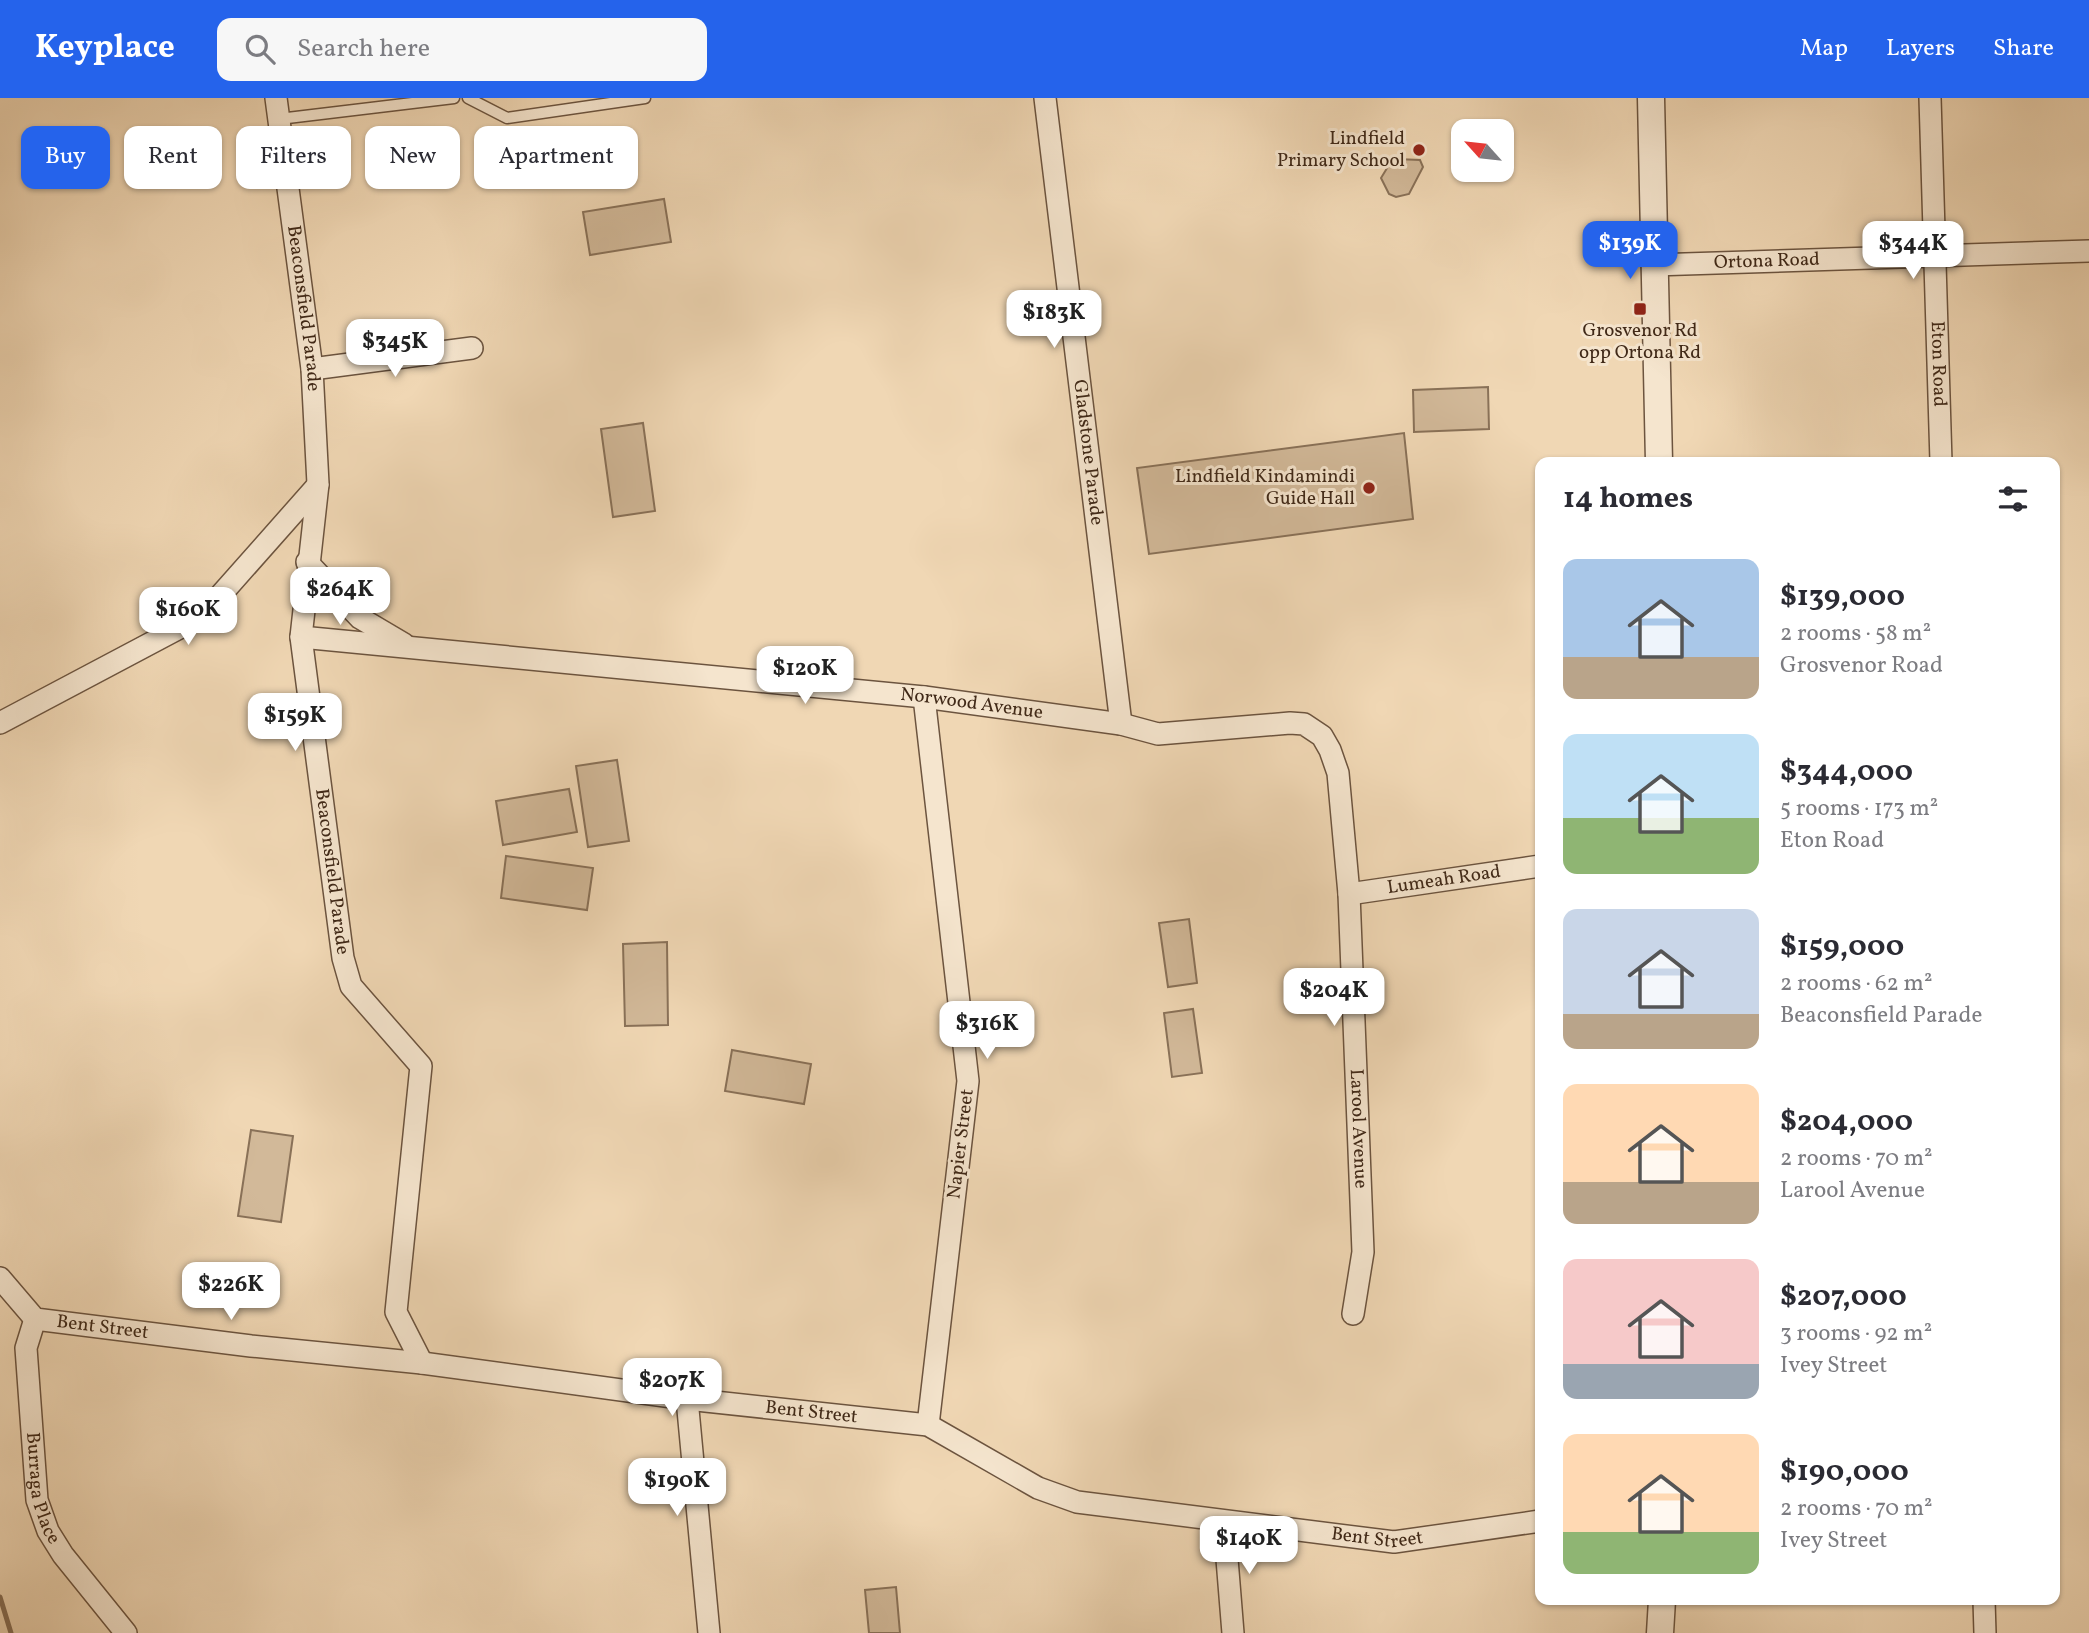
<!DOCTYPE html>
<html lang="en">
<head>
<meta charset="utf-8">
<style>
  :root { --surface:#fff; --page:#f7f7f7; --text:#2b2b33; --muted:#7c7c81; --accent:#2563eb }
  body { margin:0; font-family:Vollkorn,serif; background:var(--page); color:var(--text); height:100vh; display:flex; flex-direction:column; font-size:26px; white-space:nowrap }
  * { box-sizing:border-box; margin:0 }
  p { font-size:23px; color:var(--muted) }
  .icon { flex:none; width:38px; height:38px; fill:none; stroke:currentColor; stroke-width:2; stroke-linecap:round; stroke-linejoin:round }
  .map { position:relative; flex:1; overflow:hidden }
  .drawer { position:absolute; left:1535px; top:359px; width:525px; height:1148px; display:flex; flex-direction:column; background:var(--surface); border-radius:14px; box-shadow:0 2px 5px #0004 }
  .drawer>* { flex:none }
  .top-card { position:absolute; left:21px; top:28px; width:665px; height:63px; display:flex; gap:14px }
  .needle { width:46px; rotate:297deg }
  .tools { position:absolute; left:1451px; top:21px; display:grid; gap:14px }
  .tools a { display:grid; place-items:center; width:63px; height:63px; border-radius:14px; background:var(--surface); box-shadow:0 2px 5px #0004; font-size:35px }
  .price { position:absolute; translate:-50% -60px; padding:0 16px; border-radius:14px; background:#fff; color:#222; font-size:23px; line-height:46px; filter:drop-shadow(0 2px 4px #0008) }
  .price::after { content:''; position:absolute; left:50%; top:42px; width:21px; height:16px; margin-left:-10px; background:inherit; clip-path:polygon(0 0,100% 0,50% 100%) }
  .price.active { background:var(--accent); color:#fff }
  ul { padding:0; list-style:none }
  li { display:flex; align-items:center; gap:21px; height:175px; padding:0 28px }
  li span { display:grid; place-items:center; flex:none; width:196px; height:140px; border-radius:14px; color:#555 }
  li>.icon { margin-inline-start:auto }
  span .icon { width:84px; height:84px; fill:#fffc; stroke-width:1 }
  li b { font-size:30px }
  h2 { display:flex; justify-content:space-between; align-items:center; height:84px; padding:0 28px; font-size:30px }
  .chip { padding:0 24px; border-radius:14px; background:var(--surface); box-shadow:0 2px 5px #0004; font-size:24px; line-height:63px }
  .chip.active { background:var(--accent); color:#fff }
  header { display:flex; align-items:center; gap:42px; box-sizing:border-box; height:98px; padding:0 35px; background:var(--accent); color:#fff }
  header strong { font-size:33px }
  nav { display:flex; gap:38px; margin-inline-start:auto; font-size:24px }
  .search { width:490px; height:63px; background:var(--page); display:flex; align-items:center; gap:18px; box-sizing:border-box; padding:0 24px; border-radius:14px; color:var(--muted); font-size:26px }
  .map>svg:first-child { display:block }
  .green { fill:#d2b999; stroke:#897158; stroke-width:2 }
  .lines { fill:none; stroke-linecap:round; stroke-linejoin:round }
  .stream { stroke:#866e56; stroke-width:5 }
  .service-casing { stroke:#6c543f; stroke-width:13 }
  .minor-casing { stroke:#6c543f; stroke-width:24 }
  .tertiary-casing { stroke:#6c543f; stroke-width:29 }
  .service { stroke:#f5e5ce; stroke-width:10 }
  .minor { stroke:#f5e5ce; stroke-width:21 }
  .tertiary { stroke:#f5e5ce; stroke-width:26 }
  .poi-dot { fill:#8f2418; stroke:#f5e5ce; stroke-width:2.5 }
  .labels { text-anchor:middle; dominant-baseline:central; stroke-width:6; stroke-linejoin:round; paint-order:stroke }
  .poi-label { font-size:19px; fill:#402918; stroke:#f5e5ce; text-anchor:end }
  .street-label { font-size:19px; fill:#402918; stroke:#f5e5ce }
</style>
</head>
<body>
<header>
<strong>Keyplace</strong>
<div class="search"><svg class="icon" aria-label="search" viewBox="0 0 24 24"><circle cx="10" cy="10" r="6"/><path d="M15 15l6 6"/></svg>Search here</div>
<nav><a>Map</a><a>Layers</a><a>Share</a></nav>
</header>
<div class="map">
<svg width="2089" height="1535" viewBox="0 0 2089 1535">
  <rect width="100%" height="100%" fill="#f0d7b4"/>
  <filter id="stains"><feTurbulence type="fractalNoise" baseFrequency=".00286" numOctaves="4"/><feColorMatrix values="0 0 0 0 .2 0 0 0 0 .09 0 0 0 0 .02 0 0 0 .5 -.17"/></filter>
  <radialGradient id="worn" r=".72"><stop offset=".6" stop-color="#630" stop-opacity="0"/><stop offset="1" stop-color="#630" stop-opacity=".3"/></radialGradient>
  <path class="green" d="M1396,61L1420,62L1423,69L1409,96L1396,99L1389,96L1381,80L1392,62Z
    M664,101L671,144L590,157L583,114Z
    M1488,289L1489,331L1414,334L1413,292Z
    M643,325L655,413L613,419L601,331Z
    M1404,335L1413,421L1149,456L1137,370Z
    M617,662L629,743L588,749L576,668Z
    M569,691L577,734L503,747L496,703Z
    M506,758L593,770L587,812L501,800Z
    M1189,821L1197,885L1168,889L1159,825Z
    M667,844L668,927L625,928L623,846Z
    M1193,911L1202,975L1172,979L1164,915Z
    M732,952L811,966L804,1006L725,993Z
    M251,1032L293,1038L281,1124L238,1118Z
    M896,1489L900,1535H869L865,1492Z"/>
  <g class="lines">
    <path class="stream" d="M0,1499L11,1535"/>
    <defs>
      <path id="service" d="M468,0L507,20L645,0
        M279,21L454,0"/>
      <g id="minor">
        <path id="s1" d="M276,0L312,271L318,386L301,539L343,860L351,888L421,968L396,1214L422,1265"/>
        <path id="s2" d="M1045,0L1121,626"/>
        <path id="s3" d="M1930,0L1941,364"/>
        <path id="s4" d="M1653,167L2089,153"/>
        <path d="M312,271L472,250"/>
        <path d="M307,464L360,520L404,546"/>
        <path id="s5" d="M301,539L924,599L1121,626L1158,636L1290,625L1304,626L1322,638L1330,652L1338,675L1349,796L1363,1154L1353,1216"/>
        <path d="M924,599L968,983L928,1327"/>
        <path d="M0,625L202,518L318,387"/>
        <path id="s6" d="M1349,796L1540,768"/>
        <path id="s7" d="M0,1180L35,1221L251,1248L422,1265L687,1301L928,1327L1038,1390L1077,1404L1394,1444L1540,1423"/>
        <path id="s8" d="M35,1221L26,1250L37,1402L48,1433L63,1457L126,1535"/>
        <path d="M687,1301L709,1535"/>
        <path d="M1224,1424L1233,1535"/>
        <path d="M1984,1502L1985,1535"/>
      </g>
      <path id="tertiary" d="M1651,0L1659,364
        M1660,1535L1662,1502"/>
    </defs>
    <use href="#service" class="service-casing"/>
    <use href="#minor" class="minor-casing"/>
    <use href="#tertiary" class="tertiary-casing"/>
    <use href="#service" class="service"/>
    <use href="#minor" class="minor"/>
    <use href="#tertiary" class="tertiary"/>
  </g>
  <g class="poi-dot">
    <circle cx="1419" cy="52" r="7"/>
    <rect x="1633" y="204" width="14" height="14" rx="3.5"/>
    <circle cx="1369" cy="390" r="7"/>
  </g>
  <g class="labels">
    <g class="poi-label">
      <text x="1405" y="41">Lindfield<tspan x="1405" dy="22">Primary School</tspan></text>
      <text x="1640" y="233" text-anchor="middle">Grosvenor Rd<tspan x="1640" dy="22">opp Ortona Rd</tspan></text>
      <text x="1355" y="379">Lindfield Kindamindi<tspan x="1355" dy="22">Guide Hall</tspan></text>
    </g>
    <g class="street-label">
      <text stroke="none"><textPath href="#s4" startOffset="114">Ortona Road</textPath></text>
      <text stroke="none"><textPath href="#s1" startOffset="212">Beaconsfield Parade</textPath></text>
      <text stroke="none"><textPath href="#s3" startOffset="266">Eton Road</textPath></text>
      <text stroke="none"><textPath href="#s2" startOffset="357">Gladstone Parade</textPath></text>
      <text stroke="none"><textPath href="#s5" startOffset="674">Norwood Avenue</textPath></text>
      <text stroke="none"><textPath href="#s1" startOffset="779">Beaconsfield Parade</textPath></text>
      <text stroke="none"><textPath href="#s6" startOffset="96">Lumeah Road</textPath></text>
      <text stroke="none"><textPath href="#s5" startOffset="1428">Larool Avenue</textPath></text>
      <text transform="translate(961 1046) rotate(-83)">Napier Street</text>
      <text stroke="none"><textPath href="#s7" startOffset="122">Bent Street</textPath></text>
      <text stroke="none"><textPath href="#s7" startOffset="836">Bent Street</textPath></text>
      <text stroke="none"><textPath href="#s8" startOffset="172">Burraga Place</textPath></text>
      <text stroke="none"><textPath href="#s7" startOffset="1424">Bent Street</textPath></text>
    </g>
  </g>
  <rect width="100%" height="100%" filter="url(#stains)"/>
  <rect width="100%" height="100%" fill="url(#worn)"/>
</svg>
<div class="tools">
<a><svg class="needle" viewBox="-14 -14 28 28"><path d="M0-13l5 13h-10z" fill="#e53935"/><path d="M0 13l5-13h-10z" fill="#7c7c81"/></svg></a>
</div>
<b class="price active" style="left:1630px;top:183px">$139K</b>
<b class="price" style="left:1913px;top:183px">$344K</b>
<b class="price" style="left:1054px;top:252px">$183K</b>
<b class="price" style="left:395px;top:281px">$345K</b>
<b class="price" style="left:340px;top:529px">$264K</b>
<b class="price" style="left:188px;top:549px">$160K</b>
<b class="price" style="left:805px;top:608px">$120K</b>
<b class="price" style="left:295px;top:655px">$159K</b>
<b class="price" style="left:1334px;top:930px">$204K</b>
<b class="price" style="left:987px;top:963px">$316K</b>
<b class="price" style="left:231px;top:1224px">$226K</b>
<b class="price" style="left:672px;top:1320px">$207K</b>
<b class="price" style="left:677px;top:1420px">$190K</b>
<b class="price" style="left:1249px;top:1478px">$140K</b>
<div class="top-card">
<a class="chip active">Buy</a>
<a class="chip">Rent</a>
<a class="chip">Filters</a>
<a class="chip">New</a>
<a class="chip">Apartment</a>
</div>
<section class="drawer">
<h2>14 homes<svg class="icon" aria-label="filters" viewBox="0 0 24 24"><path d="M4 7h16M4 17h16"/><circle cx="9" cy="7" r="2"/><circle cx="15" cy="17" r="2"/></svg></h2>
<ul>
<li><span style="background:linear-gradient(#a9c7e8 70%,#b9a48a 0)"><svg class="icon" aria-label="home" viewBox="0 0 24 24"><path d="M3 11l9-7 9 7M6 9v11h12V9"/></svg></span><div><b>$139,000</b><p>2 rooms · 58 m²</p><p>Grosvenor Road</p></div></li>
<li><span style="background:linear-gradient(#bfe0f5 60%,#8fb573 0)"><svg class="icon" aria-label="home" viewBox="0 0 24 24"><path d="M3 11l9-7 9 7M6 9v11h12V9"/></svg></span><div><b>$344,000</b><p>5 rooms · 173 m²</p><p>Eton Road</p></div></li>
<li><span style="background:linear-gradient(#c9d6e8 75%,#b9a48a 0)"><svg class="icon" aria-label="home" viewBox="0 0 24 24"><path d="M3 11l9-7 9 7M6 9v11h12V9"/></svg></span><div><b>$159,000</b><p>2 rooms · 62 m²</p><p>Beaconsfield Parade</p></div></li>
<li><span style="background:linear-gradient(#ffd9b3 70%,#b9a48a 0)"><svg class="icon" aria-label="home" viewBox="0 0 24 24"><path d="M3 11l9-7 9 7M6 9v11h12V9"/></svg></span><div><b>$204,000</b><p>2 rooms · 70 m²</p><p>Larool Avenue</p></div></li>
<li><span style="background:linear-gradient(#f6c9c9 75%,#9aa5b1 0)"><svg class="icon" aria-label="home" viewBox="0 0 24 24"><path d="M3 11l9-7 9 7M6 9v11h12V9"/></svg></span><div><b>$207,000</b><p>3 rooms · 92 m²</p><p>Ivey Street</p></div></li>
<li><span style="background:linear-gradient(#ffd9b3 70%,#8fb573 0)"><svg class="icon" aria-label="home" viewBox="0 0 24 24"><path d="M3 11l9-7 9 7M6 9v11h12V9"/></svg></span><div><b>$190,000</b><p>2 rooms · 70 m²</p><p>Ivey Street</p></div></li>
</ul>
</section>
</div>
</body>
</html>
